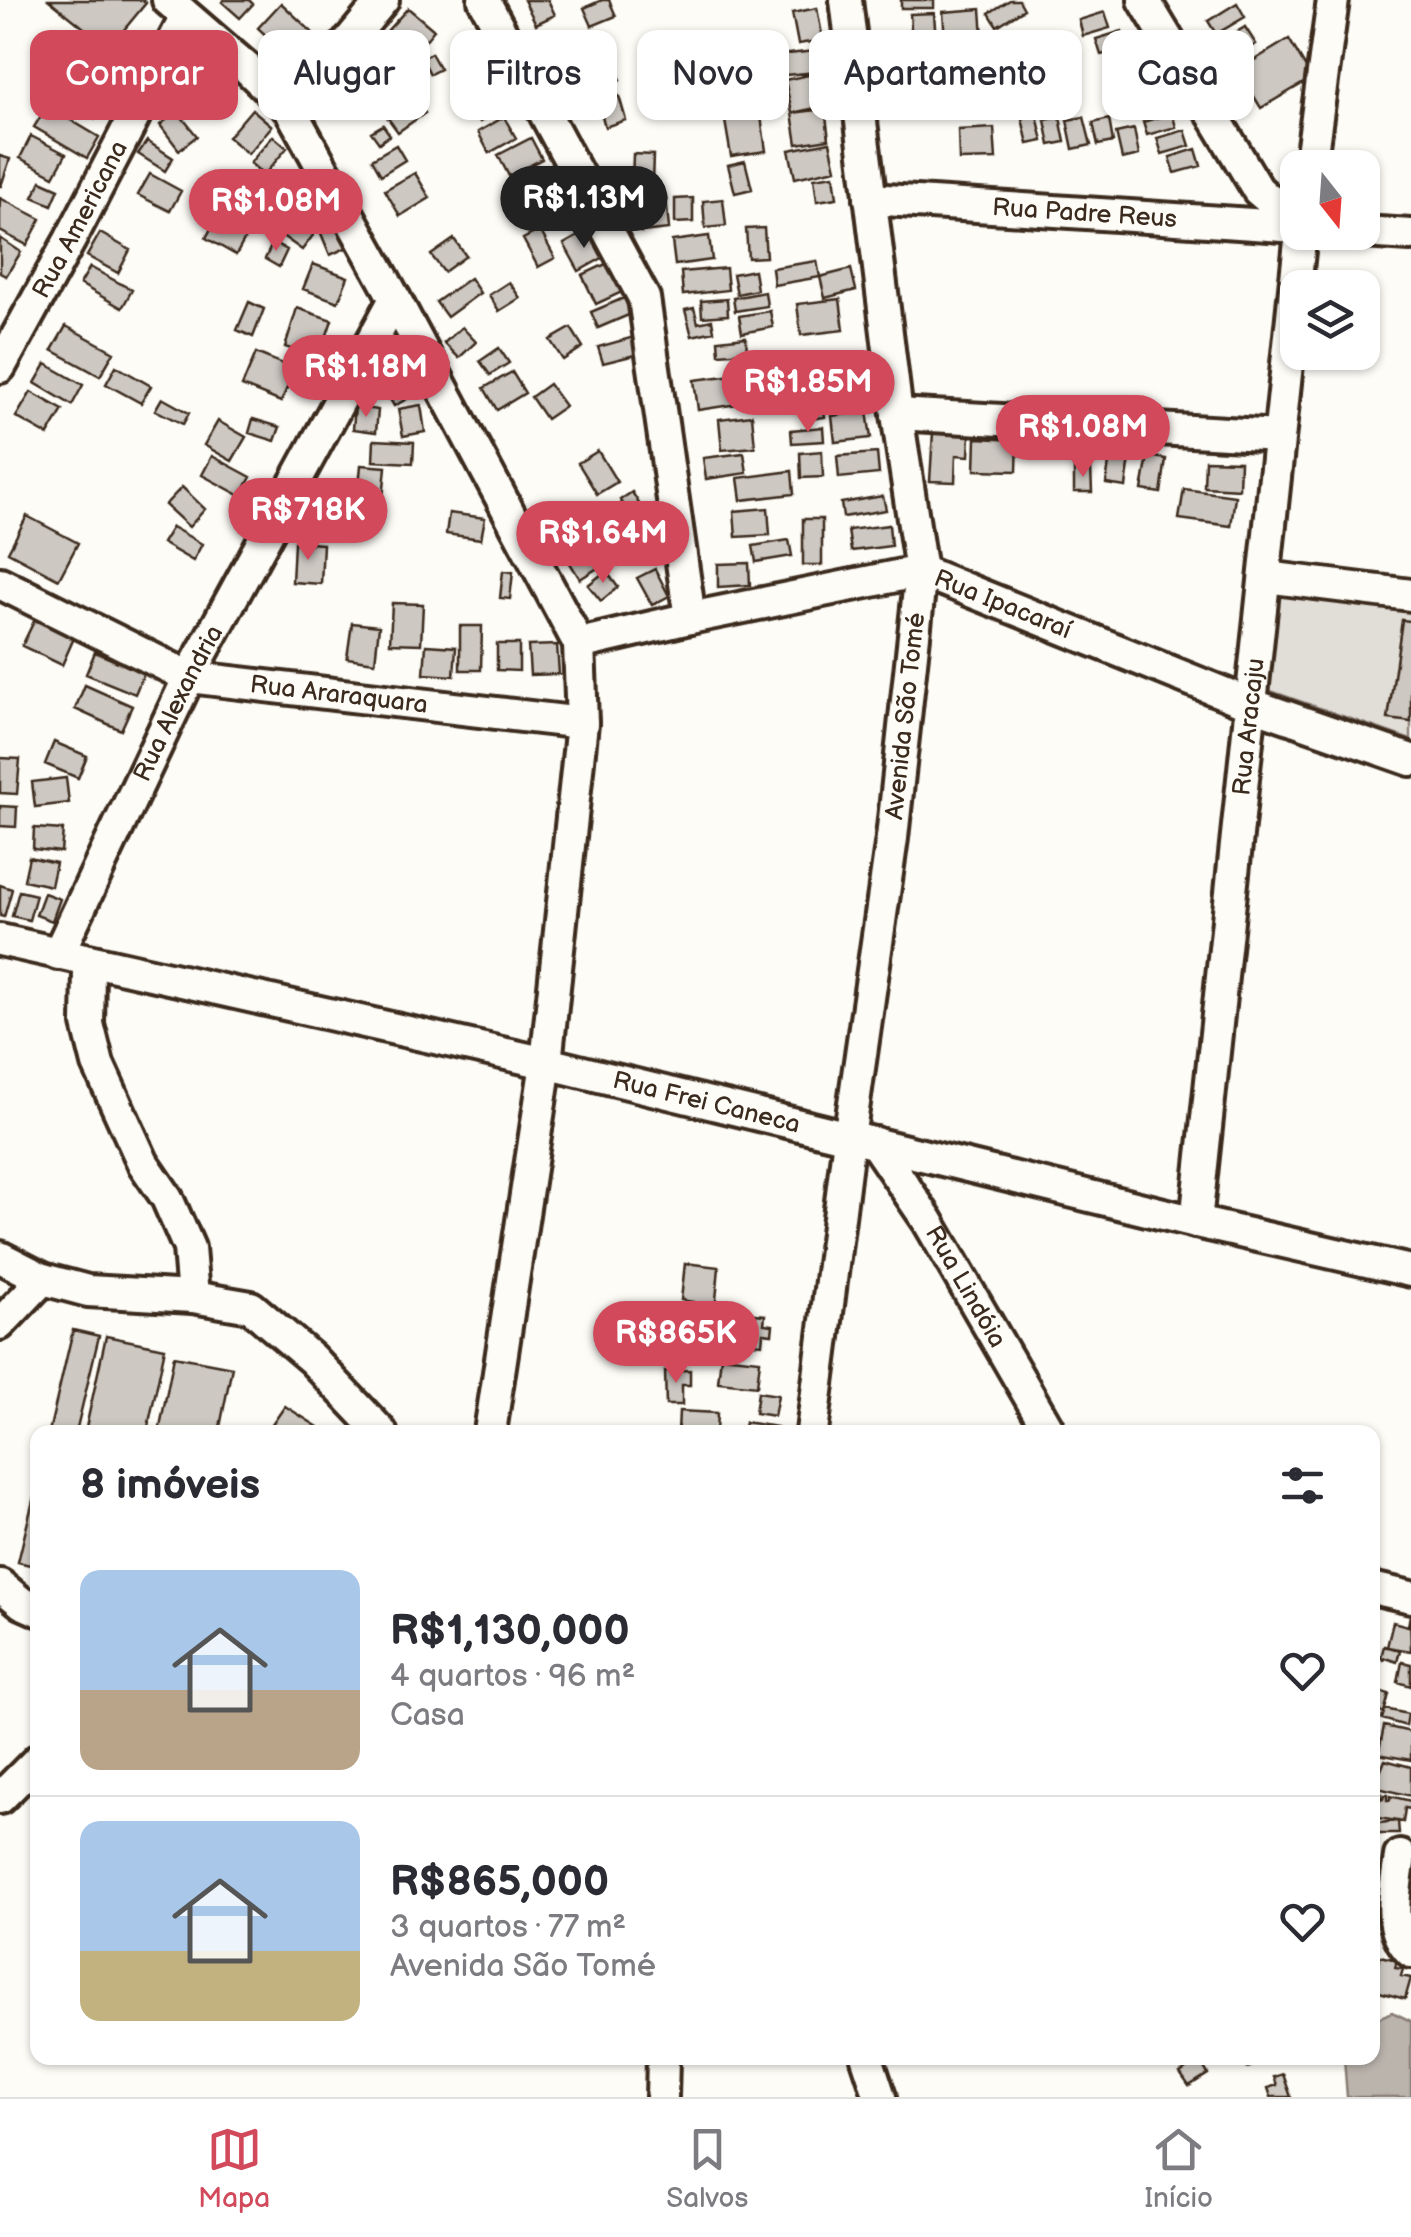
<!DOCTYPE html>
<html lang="pt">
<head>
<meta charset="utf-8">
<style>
  :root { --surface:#fff; --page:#f7f7f7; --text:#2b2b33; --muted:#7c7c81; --line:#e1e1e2; --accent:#d1495b }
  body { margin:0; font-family:"Balsamiq Sans",sans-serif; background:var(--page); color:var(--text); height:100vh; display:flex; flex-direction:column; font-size:38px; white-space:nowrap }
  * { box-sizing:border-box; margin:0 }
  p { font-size:32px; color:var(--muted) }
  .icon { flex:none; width:55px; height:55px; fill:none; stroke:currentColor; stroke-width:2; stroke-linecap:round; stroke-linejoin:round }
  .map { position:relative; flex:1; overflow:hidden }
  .drawer { position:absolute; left:30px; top:1425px; width:1350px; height:640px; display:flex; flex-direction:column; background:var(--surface); border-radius:20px; box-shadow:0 2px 8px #0004 }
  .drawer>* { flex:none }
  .banner { position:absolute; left:30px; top:30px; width:1352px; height:90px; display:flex; gap:20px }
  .needle { width:65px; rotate:163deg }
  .buttons { position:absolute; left:1280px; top:150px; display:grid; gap:20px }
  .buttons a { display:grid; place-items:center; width:100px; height:100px; border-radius:20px; background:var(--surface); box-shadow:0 2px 8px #0004; font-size:50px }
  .price { position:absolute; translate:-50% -85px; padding:0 22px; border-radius:35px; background:var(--accent); color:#fff; font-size:32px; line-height:65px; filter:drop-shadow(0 2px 5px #0008) }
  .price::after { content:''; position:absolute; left:50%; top:60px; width:30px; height:22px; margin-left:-15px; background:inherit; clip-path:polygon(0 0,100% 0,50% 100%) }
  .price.selected { background:#222; color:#fff }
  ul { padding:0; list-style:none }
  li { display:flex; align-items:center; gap:30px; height:250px; padding:0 50px }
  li+li { border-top:2px solid var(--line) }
  li span { display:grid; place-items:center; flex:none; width:280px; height:200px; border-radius:20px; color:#555 }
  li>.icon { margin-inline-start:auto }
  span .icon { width:120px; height:120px; fill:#fffc; stroke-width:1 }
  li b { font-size:42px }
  h2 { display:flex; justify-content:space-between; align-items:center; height:120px; padding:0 50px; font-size:42px }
  .pill { padding:0 35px; border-radius:20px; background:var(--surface); box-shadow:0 2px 8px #0004; font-size:35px; line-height:90px }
  .pill.selected { background:var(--accent); color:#fff }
  .tabs { display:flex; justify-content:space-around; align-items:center; height:140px; border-top:2px solid var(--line); background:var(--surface); font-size:28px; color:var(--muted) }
  .tabs a { display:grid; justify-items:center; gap:5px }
  .tabs .selected { color:var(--accent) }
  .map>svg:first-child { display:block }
  .green { fill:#e1ded7; stroke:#8e847a; stroke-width:2.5 }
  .water { fill:#bbb4ad; stroke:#887d74; stroke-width:2.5 }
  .building { fill:#cdc8c2; stroke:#3b2a1e; stroke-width:2.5 }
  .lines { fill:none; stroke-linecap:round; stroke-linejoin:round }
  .minor-casing { stroke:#3b2a1e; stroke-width:38 }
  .minor { stroke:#fdfcf7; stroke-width:30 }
  .labels { text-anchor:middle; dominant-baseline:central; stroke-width:8; stroke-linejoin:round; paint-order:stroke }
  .street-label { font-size:25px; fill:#3b2a1e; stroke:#fdfcf7 }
</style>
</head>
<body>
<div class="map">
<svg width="1411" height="2097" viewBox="0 0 1411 2097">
  <rect width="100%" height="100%" fill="#fdfcf7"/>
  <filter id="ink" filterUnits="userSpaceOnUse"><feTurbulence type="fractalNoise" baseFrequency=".01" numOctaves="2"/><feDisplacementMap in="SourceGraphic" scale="20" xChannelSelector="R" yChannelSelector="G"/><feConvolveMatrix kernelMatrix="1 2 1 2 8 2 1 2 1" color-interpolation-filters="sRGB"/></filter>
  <g filter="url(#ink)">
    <path class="green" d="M1280,591L1411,608V740L1268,690Z"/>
    <path class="water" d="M1392,2012L1411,2021V2097H1347L1344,2058H1372L1373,2020Z"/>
    <path class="building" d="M49,0H143L146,3L109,48Z
      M224,0H249L253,4L240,18L222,2Z
      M524,0H548L555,15L536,24Z
      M602,0H609L616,16L592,26L584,8Z
      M901,0H934V8H901Z
      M1010,0H1019L1024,9L997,26L989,13Z
      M281,3L312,32L289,57L258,28Z
      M1237,3L1245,17L1216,34L1208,21Z
      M408,8L434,30L415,53L388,30Z
      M817,8L823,40L798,44L792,13Z
      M981,9L983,37L945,40L943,12Z
      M1105,12L1110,28L1083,36L1079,20Z
      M934,13L936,41L912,43L910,14Z
      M1245,27L1256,44L1230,60L1220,42Z
      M1122,31L1127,48L1101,55L1096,39Z
      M589,34L602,59L568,76L555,52Z
      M1289,39L1312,78L1261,108L1238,70Z
      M75,41L91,52L75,74L59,63Z
      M493,49L501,62L468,83L460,69Z
      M815,51L817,72L764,77L762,57Z
      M1134,51L1139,68L1114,75L1109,58Z
      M431,53L440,69L430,74L422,58Z
      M101,56L128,74L114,94L87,75Z
      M614,65L621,80L604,88L597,73Z
      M747,65L750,85L727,89L724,69Z
      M46,66L69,82L56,99L34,84Z
      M355,68L379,87L361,110L336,90Z
      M1079,68L1082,84L1061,88L1058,72Z
      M493,72L512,99L480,122L461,95Z
      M823,72L830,105L792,113L785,80Z
      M1148,73L1152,87L1122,96L1118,82Z
      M78,83L106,99L95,119L66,103Z
      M406,86L425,113L398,132L379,106Z
      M1165,90L1171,108L1142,116L1137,98Z
      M619,96L626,120L605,127L598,102Z
      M47,106L99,137L87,158L34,127Z
      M252,109L272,126L248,154L228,137Z
      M760,109L766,151L731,156L724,115Z
      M825,109L829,139L797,144L792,113Z
      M177,111L197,136L179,150L160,125Z
      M1036,111L1043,141L1028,144L1021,114Z
      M1172,113L1176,127L1147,135L1143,122Z
      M504,117L516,138L489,153L478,132Z
      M1060,117L1065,142L1050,145L1045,120Z
      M1084,117L1091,145L1073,149L1067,120Z
      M1109,119L1113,142L1098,145L1093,123Z
      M383,125L390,135L379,143L371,132Z
      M994,128L996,159L959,160L958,130Z
      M1134,129L1139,155L1122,159L1116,133Z
      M1185,130L1190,146L1162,154L1157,138Z
      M31,136L66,154L54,176L20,158Z
      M273,136L287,148L264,175L250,163Z
      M531,138L542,159L509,176L498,155Z
      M147,141L173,158L165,171L138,154Z
      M830,142L836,169L795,178L789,150Z
      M396,145L405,160L381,175L372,159Z
      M1196,149L1201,166L1175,173L1170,157Z
      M633,154L653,155L652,184L632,183Z
      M0,156L10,159L1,186H0Z
      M745,161L752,189L735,193L728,165Z
      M547,171L558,191L526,208L515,188Z
      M415,173L430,198L400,216L385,190Z
      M150,174L181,191L170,211L138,195Z
      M834,175L837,198L817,201L814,178Z
      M41,181L59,189L52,205L33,197Z
      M285,183L299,194L274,223L260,211Z
      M666,196L669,229L641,232L638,198Z
      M0,198L41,219L27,245L0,231Z
      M693,198V222L675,223V199Z
      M571,199L579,214L549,229L542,215Z
      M723,199L726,226L705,228L703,201Z
      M221,210L252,226L236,255L206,238Z
      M335,218L348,247L330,255L318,226Z
      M294,219L314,234L302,250L281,235Z
      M764,228L766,257L748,258L746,229Z
      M540,230L555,258L538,267L523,239Z
      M589,230L604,257L579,271L564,244Z
      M100,233L130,250L118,273L87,256Z
      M709,236L712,260L675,265L672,241Z
      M0,238L21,252L6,276L0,273Z
      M454,239L466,256L444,272L431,255Z
      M273,242L287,250L279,267L265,259Z
      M817,261L820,277L774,285L772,268Z
      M608,263L622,292L596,304L582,275Z
      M313,264L348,277L338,302L303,289Z
      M90,267L132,290L122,308L80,284Z
      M726,268L728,290L683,295L681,272Z
      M851,269L856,290L825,298L820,277Z
      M754,270L757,290L737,294L733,274Z
      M470,278L480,293L447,317L436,302Z
      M509,282L520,298L499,311L489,295Z
      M765,292L767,306L735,311L733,298Z
      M624,298L631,314L598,328L591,312Z
      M727,299L728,315L702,317L701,301Z
      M840,299L844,330L801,335L797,304Z
      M249,302L264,309L253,337L237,330Z
      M297,308L332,320L319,359L285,347Z
      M694,308L698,323L712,320L714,331L692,336L685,310Z
      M770,311L773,327L742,333L739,316Z
      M66,326L114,352L100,376L52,350Z
      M462,327L476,342L459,358L444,343Z
      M571,328L583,347L563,360L550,340Z
      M634,337L639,354L603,363L598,347Z
      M746,337L747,352L719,354L718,340Z
      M499,348L509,363L490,375L480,361Z
      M256,353L295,369L281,402L242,386Z
      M406,358L423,390L394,406L376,375Z
      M46,364L83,385L72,405L35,383Z
      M116,366L151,386L141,403L106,384Z
      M782,367L784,384L745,390L743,372Z
      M512,372L525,393L497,410L484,388Z
      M734,375L738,404L698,410L694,380Z
      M848,380L852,400L829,405L825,384Z
      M549,384L565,406L546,419L531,397Z
      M821,389L825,417L809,419L805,391Z
      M31,392L63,410L48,435L16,417Z
      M162,398L189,413L183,424L155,410Z
      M421,405L425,432L403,436L398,409Z
      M355,407L378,410L376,432L353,429Z
      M867,411L871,438L835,442L832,416Z
      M752,415L755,447L722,450L719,419Z
      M253,419L280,427L275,441L249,433Z
      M218,421L246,437L232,461L204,445Z
      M823,427L824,441L792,443L791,430Z
      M933,432L970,434L969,456L956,455L955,482L930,481Z
      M976,438L1018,440L1017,471L975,470Z
      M374,440L414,442L413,463L373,461Z
      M598,451L617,482L597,494L578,463Z
      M822,451L823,477L801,478L800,453Z
      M744,453L747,473L706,479L703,458Z
      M877,453L879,474L839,478L837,456Z
      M1110,455L1130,458L1126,487L1106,484Z
      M212,456L251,477L241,496L202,475Z
      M1148,456L1166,459L1161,493L1142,490Z
      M1205,460L1240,461L1239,489L1204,487Z
      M361,465L386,467L383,499L358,497Z
      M1091,468L1092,492H1074V469Z
      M792,471L794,494L741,500L738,478Z
      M182,487L205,509L189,527L165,505Z
      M1184,489L1235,496L1231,526L1179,519Z
      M632,492L647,517L634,525L620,500Z
      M883,496L886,510L843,517L841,503Z
      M768,508L770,535L736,537L734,511Z
      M449,513L485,518L481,539L446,534Z
      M27,516L78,543L59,579L8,552Z
      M803,519H822V565H803Z
      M889,525L891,546L851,551L848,530Z
      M172,527L202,544L193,561L162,543Z
      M587,537L604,564L580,579L563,552Z
      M789,540L792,556L756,562L753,546Z
      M294,542L323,544L321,584L292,582Z
      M749,563L750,585L718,587V564Z
      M655,569L669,596L652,605L637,578Z
      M503,571L513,572L510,599L500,598Z
      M606,571L618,587L601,601L588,585Z
      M392,603L423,604L421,644L390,643Z
      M38,613L77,631L62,665L22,646Z
      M1402,620L1411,621V722L1388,719Z
      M352,623L379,626L375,662L347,658Z
      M460,626H482L481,670H460Z
      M497,644H519V671L497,670Z
      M426,645L456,647L454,676L424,674Z
      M557,645L559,674L530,675L528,646Z
      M95,652L144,673L135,694L86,674Z
      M85,685L132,706L121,730L75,709Z
      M54,742L87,756L78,778L45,764Z
      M0,758L20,759L17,794L0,793Z
      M66,778L69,803L35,807L32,782Z
      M0,806L17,807L16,827L0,826Z
      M34,828L63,830L61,852L33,849Z
      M29,857L56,863L51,886L24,880Z
      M0,885L12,889L4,917L0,916Z
      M19,891L36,895L29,920L12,916Z
      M44,893L60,899L52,921L36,915Z
      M685,1263L719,1267L716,1300L720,1302V1311L765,1315L764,1324L773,1325L772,1334L763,1333L762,1344L689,1337L693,1302L681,1300Z
      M73,1330L99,1336L76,1432H49Z
      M106,1336L165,1348L147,1432H85Z
      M174,1356L232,1367L219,1432H159Z
      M721,1356L760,1360L757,1386L718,1382Z
      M690,1370V1385H682V1405H666L665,1371Z
      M758,1392L778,1395L774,1416L755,1413Z
      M285,1406L326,1432H267Z
      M679,1411L717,1413L716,1432H678Z
      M745,1422L777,1427L776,1432H743Z
      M38,1480V1567L18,1562Z
      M1410,1615L1411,1651L1387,1647L1393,1622L1408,1626Z
      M1384,1646L1400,1650L1397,1662L1385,1658L1383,1660L1381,1657Z
      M1402,1662L1411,1664V1686L1398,1682Z
      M1372,1689L1389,1694L1384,1713L1372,1711Z
      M1385,1709L1408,1714L1406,1726L1382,1719Z
      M1384,1726L1411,1732V1760L1372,1753V1749L1379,1751Z
      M1385,1760L1411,1767V1796L1378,1788L1377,1780Z
      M1373,1792L1381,1793V1799H1383L1384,1795H1387V1800H1390V1796L1411,1801V1809L1405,1808L1403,1822L1372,1817Z
      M1372,1820H1378V1823L1398,1821L1399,1834H1372Z
      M1380,1956L1397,1960L1395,1968L1403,1969L1401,1976L1411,1978L1405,1999L1372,1990V1969L1377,1970Z
      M1182,2058H1207L1209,2060L1202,2064L1208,2074L1189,2086L1180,2073L1186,2069L1187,2066Z
      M1243,2058H1269L1270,2060L1247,2068Z
      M1283,2074L1291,2097H1271L1268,2088L1277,2085L1274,2077Z"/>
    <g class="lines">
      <defs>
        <g id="minor">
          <path d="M168,0L248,69L291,111L395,299L579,644L582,723L546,1063L490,1432"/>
          <path d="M484,0L644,298L690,618"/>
          <path d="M1144,0L1258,190L1298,224"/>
          <path d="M291,111L383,0"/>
          <path d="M1310,168L1333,0"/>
          <path id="s1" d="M870,199L1298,227"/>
          <path d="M1362,232L1411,235"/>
          <path id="s2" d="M0,367L70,240L186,17"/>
          <path d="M897,414L1279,436"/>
          <path d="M1266,577L1411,595"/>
          <path id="s3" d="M0,583L189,677L582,723"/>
          <path id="s4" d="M579,644L690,618L921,571L1253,705L1411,760"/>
          <path id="s5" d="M0,940L546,1063L1196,1222L1411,1271"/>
          <path id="s6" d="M58,954L189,677L395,299"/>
          <path d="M92,962L89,972L88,1024L98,1064L143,1163L167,1198L189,1248L193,1297"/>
          <path id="s7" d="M875,1143L928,1221L1050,1432"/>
          <path id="s8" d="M1196,1222L1301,232"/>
          <path d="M0,1257L43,1279L88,1291L193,1297L251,1307L312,1359L381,1432"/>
          <path d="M0,1324L43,1279"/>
          <path id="s9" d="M812,1432L849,1138L892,838L921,571L897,414L846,0"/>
          <path d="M0,1585L22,1603L38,1610"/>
          <path d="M1372,1588L1411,1597"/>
          <path d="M0,1798L38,1760"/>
          <path d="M1400,1856C1396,1888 1385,1927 1411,1952"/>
          <path d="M867,2058L880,2097"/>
          <path d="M662,2097L663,2058"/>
        </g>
      </defs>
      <use href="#minor" class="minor-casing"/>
      <use href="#minor" class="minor"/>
    </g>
  </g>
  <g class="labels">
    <g class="street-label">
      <text stroke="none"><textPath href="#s1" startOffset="215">Rua Padre Reus</textPath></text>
      <text stroke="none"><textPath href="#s2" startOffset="168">Rua Americana</textPath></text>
      <text stroke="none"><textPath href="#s4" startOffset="438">Rua Ipacaraí</textPath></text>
      <text stroke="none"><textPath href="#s3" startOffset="362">Rua Araraquara</textPath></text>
      <text stroke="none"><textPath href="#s6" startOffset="278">Rua Alexandria</textPath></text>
      <text stroke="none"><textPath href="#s9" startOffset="722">Avenida São Tomé</textPath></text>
      <text stroke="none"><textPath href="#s8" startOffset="498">Rua Aracaju</textPath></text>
      <text stroke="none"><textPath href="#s5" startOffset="725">Rua Frei Caneca</textPath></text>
      <text stroke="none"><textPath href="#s7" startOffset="170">Rua Lindóia</textPath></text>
    </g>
  </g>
</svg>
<div class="buttons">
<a><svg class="needle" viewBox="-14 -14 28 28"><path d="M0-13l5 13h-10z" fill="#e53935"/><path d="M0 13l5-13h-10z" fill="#7c7c81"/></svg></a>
<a><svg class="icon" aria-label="layers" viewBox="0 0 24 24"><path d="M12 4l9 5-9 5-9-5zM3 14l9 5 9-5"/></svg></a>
</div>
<b class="price selected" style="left:584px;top:251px">R$1.13M</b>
<b class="price" style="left:276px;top:254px">R$1.08M</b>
<b class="price" style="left:366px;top:420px">R$1.18M</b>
<b class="price" style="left:808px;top:435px">R$1.85M</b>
<b class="price" style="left:1083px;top:480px">R$1.08M</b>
<b class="price" style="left:308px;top:563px">R$718K</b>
<b class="price" style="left:603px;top:586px">R$1.64M</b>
<b class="price" style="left:676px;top:1386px">R$865K</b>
<div class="banner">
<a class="pill selected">Comprar</a>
<a class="pill">Alugar</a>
<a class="pill">Filtros</a>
<a class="pill">Novo</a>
<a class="pill">Apartamento</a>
<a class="pill">Casa</a>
</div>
<section class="drawer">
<h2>8 imóveis<svg class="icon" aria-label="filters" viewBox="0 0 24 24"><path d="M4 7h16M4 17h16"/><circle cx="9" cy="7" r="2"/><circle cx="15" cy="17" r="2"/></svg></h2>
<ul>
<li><span style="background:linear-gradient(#a9c7e8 60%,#b9a48a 0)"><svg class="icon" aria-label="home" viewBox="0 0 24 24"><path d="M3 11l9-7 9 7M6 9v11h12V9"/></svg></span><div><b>R$1,130,000</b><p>4 quartos · 96 m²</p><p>Casa</p></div><svg class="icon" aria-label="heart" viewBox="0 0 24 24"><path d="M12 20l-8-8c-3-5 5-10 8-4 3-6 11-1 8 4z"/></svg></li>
<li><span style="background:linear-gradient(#a9c7e8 65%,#c2b280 0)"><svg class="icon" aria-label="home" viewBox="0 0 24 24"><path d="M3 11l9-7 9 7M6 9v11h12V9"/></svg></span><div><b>R$865,000</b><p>3 quartos · 77 m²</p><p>Avenida São Tomé</p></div><svg class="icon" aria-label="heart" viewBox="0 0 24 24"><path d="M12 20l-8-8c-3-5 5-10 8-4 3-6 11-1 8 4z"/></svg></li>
</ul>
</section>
</div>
<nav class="tabs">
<a class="selected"><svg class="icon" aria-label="map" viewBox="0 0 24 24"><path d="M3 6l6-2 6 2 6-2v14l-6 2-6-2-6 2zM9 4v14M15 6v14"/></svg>Mapa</a>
<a><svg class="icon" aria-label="saved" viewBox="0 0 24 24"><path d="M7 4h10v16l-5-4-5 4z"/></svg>Salvos</a>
<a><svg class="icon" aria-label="home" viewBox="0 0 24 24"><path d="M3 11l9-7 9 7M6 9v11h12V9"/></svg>Início</a>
</nav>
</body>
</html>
